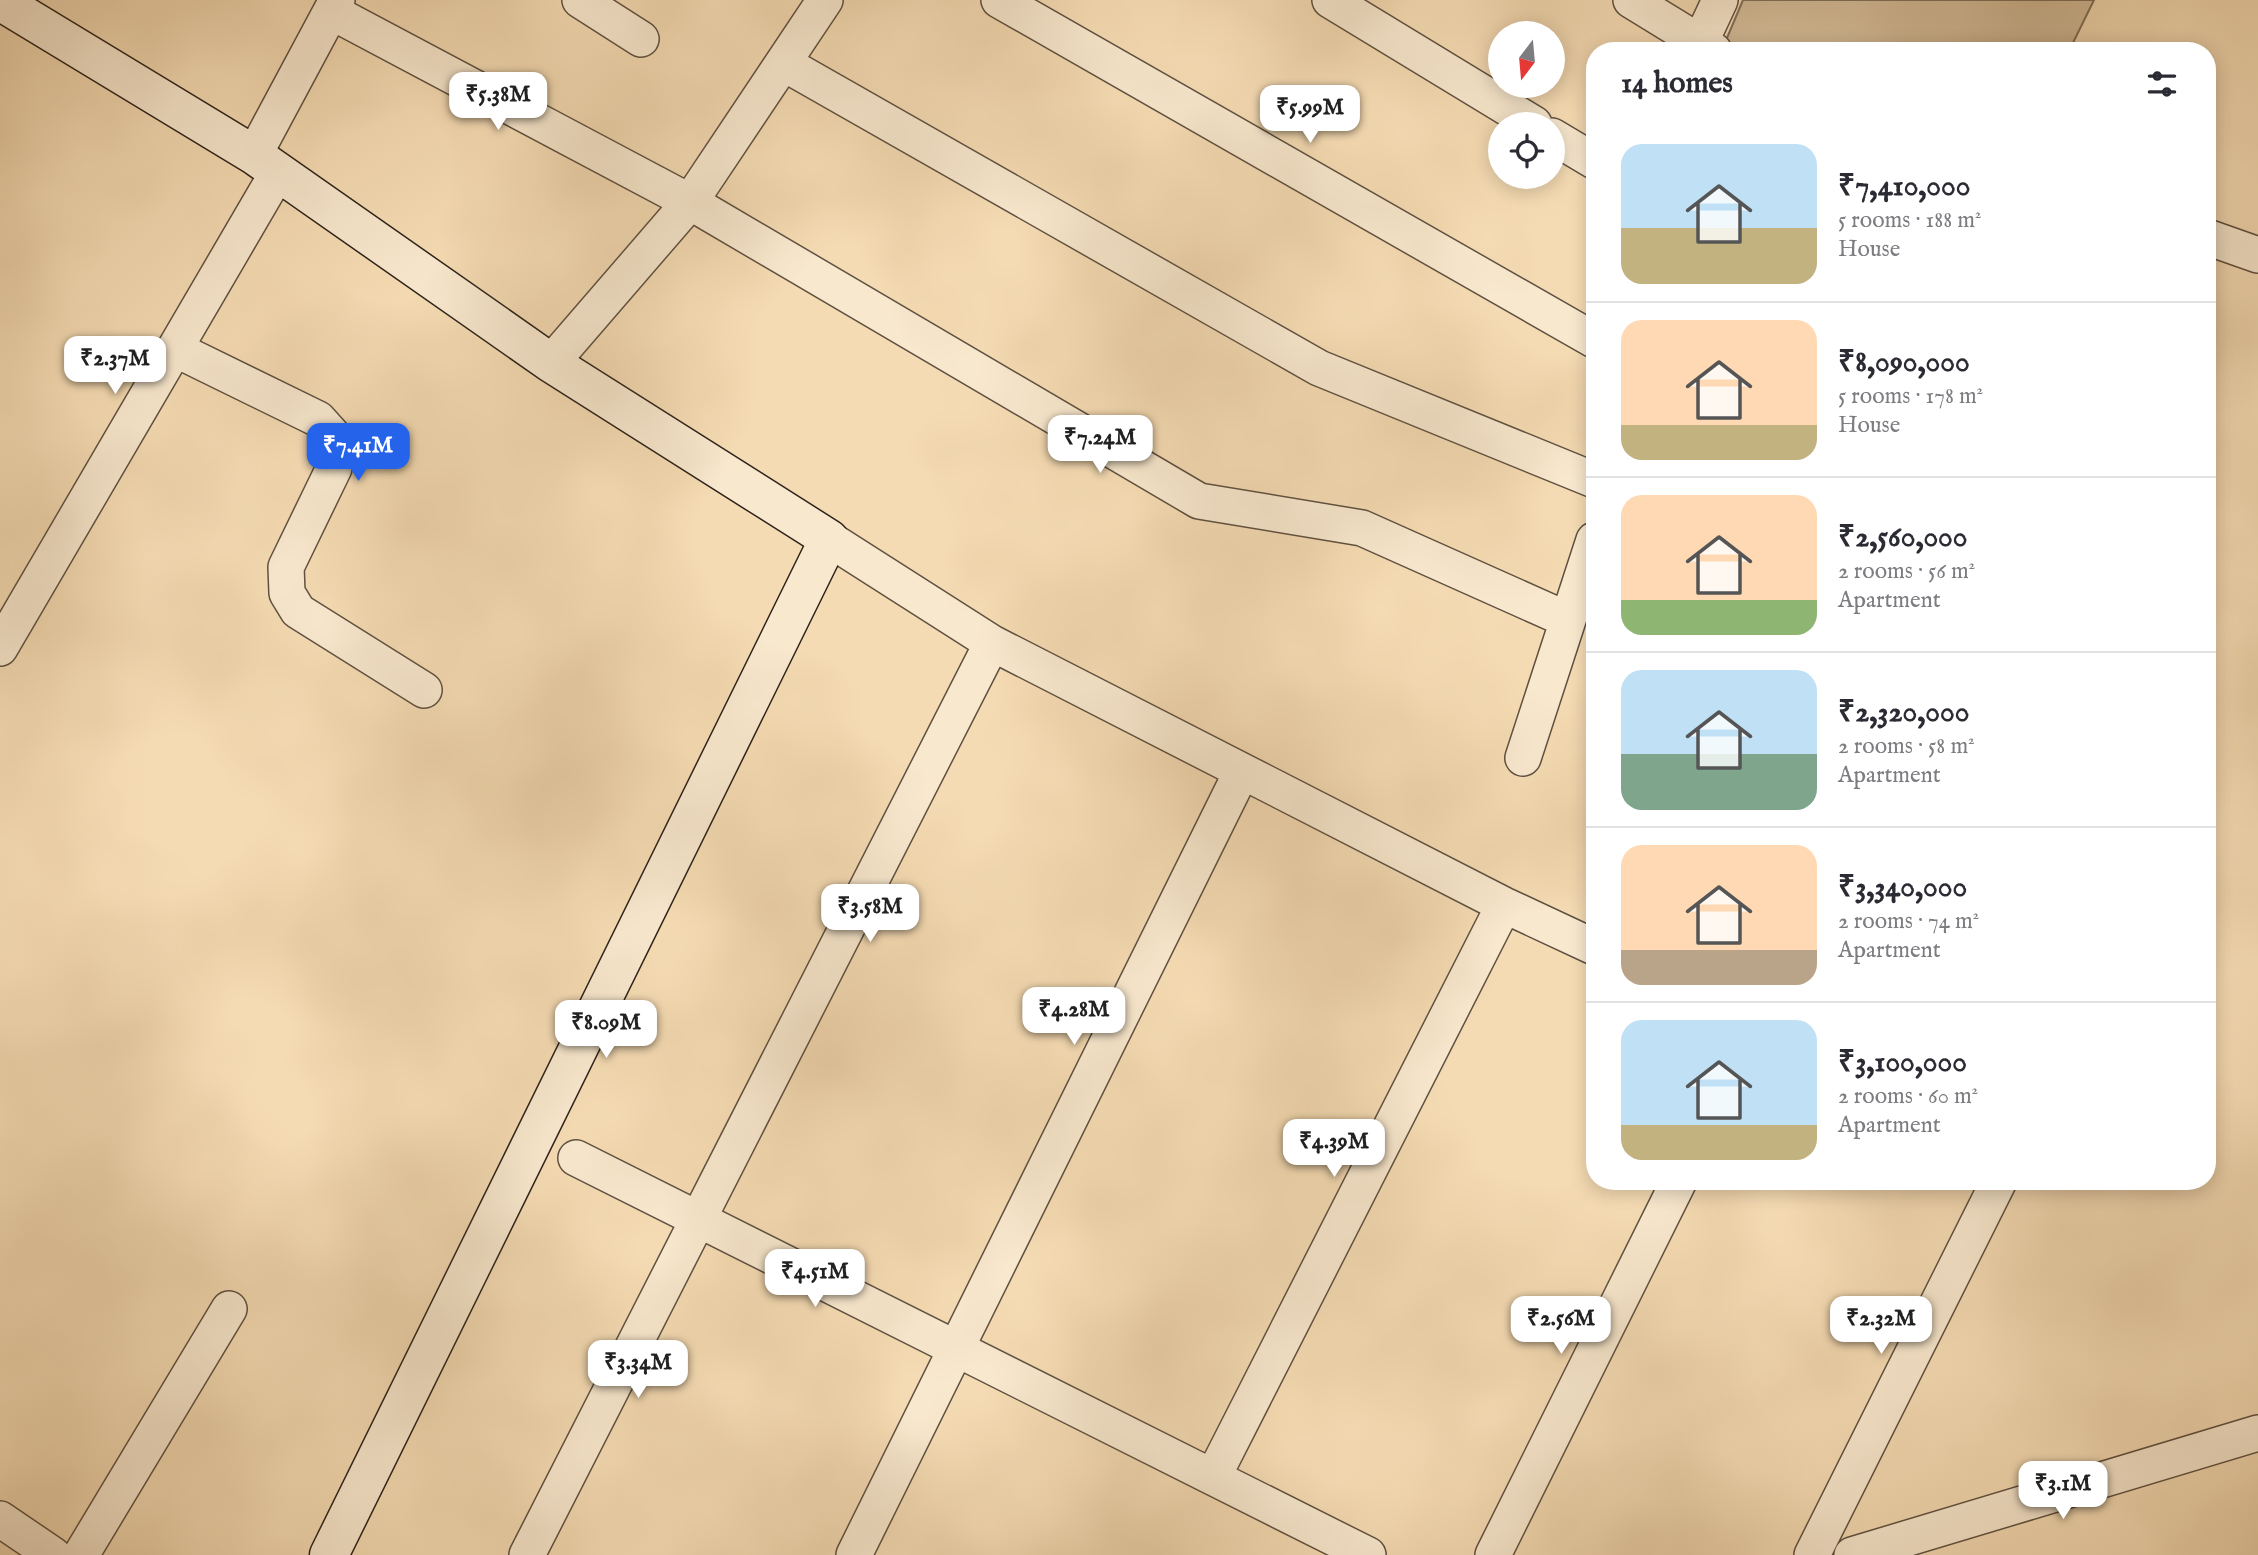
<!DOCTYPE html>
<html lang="en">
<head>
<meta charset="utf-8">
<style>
  :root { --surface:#fff; --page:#f7f7f7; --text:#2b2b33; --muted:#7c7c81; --line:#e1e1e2; --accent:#2563eb }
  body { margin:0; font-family:"IM FELL English",serif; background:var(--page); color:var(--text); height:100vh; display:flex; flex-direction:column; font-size:26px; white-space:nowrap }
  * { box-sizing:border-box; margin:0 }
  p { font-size:23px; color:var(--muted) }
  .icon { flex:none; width:38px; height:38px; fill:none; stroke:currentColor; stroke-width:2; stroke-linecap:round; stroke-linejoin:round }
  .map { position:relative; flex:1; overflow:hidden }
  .drawer { position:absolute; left:1586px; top:42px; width:630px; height:1148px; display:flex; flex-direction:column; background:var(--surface); border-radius:28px; box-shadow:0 4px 18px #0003 }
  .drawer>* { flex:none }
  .needle { width:46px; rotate:196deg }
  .tools { position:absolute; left:1488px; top:21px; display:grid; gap:14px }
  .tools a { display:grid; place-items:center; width:77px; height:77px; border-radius:50%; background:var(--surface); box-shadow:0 4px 18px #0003; font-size:35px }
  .price { position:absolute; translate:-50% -60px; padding:0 16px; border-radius:14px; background:#fff; color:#222; font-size:23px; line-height:46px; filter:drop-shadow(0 2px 4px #0008) }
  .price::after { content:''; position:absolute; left:50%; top:42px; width:21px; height:16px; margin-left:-10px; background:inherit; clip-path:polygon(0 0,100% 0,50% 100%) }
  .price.current { background:var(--accent); color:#fff }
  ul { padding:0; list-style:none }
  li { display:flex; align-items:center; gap:21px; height:175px; padding:0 35px }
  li+li { border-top:2px solid var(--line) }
  li span { display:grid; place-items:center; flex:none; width:196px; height:140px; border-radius:21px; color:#555 }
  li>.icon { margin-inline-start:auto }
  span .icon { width:84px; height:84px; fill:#fffc; stroke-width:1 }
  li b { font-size:30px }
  h2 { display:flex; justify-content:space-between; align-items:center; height:84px; padding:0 35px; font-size:30px }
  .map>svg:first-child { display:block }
  .green { fill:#d3bc99; stroke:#80705a; stroke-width:2 }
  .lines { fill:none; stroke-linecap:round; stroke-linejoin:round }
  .street-casing { stroke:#5f5141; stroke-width:38 }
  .secondary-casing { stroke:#2d231b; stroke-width:41 }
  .street { stroke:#f8e8ce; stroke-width:35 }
  .secondary { stroke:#f8e8ce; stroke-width:38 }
</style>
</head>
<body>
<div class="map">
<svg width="2258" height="1555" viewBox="0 0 2258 1555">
  <rect width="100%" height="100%" fill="#f5dbb3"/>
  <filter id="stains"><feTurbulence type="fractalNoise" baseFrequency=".00286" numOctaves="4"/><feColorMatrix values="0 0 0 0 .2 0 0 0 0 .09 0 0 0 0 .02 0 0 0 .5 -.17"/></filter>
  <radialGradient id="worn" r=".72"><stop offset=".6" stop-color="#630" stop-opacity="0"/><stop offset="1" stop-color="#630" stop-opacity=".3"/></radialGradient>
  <path class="green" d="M1743,0H2094L2069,51H1740L1724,45Z"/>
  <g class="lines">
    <defs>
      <path id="street" d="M580,0L641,39
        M999,0L1594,340
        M1330,0L1534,124
        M1631,0L1714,51
        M332,12L690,202L1199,501L1362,528L1568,620
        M1700,43L1720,0
        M785,64L1319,368L1594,480
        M1552,136L1594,161
        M254,155L337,0
        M2207,237L2258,255
        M175,349L318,419L336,439L334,468L286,567L287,593L298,611L424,690
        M551,363L690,202L825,0
        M829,539L992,643L1504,905L1594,947
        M0,648L278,172
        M1523,758L1594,540
        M576,1158L1368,1555
        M1213,1477L1504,905
        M0,1519L53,1555
        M81,1555L229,1309
        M527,1555L992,643
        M854,1555L1242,771
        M1493,1555L1679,1181
        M1812,1555L1999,1181
        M1852,1555L2258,1433"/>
      <path id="secondary" d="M0,1L254,155L551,363L829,539L329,1555"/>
    </defs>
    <use href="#street" class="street-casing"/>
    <use href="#secondary" class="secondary-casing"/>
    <use href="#street" class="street"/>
    <use href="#secondary" class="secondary"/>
  </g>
  <rect width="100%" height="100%" filter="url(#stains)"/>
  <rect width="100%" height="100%" fill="url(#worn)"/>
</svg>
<div class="tools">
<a><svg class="needle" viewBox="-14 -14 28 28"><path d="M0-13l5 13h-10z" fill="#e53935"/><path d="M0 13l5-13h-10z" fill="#7c7c81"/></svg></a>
<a><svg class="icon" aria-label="locate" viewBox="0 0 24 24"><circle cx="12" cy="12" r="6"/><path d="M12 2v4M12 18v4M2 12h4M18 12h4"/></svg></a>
</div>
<b class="price" style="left:498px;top:132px">₹5.38M</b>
<b class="price" style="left:1310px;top:145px">₹5.99M</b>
<b class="price" style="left:115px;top:396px">₹2.37M</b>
<b class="price" style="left:1100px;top:475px">₹7.24M</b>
<b class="price current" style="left:358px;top:483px">₹7.41M</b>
<b class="price" style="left:870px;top:944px">₹3.58M</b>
<b class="price" style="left:1074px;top:1047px">₹4.28M</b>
<b class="price" style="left:606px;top:1060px">₹8.09M</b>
<b class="price" style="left:1334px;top:1179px">₹4.39M</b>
<b class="price" style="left:815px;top:1309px">₹4.51M</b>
<b class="price" style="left:1561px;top:1356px">₹2.56M</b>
<b class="price" style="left:1881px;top:1356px">₹2.32M</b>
<b class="price" style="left:638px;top:1400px">₹3.34M</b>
<b class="price" style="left:2063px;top:1521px">₹3.1M</b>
<section class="drawer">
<h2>14 homes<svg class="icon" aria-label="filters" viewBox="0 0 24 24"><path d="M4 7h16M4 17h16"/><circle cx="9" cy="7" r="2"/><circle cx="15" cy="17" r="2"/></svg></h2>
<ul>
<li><span style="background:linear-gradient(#bfe0f5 60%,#c2b280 0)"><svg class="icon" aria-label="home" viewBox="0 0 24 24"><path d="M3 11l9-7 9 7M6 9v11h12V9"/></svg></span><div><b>₹7,410,000</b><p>5 rooms · 188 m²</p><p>House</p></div></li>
<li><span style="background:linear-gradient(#ffd9b3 75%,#c2b280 0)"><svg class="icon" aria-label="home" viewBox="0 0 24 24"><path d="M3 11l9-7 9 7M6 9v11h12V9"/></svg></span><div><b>₹8,090,000</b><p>5 rooms · 178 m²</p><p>House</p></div></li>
<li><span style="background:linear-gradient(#ffd9b3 75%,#8fb573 0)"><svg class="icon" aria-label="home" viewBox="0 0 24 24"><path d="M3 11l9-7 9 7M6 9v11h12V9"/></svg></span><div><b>₹2,560,000</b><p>2 rooms · 56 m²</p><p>Apartment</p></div></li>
<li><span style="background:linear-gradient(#bfe0f5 60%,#7fa58c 0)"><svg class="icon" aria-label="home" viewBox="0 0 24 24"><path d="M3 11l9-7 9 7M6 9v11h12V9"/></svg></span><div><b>₹2,320,000</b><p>2 rooms · 58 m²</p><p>Apartment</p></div></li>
<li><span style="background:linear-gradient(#ffd9b3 75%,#b9a48a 0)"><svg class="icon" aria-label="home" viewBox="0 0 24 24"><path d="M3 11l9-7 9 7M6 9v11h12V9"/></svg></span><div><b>₹3,340,000</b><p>2 rooms · 74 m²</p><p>Apartment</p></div></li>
<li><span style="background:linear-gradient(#bfe0f5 75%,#c2b280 0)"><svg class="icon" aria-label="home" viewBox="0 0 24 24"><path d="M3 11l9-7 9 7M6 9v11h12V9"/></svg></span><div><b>₹3,100,000</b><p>2 rooms · 60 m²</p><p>Apartment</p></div></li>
</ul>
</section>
</div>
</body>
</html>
